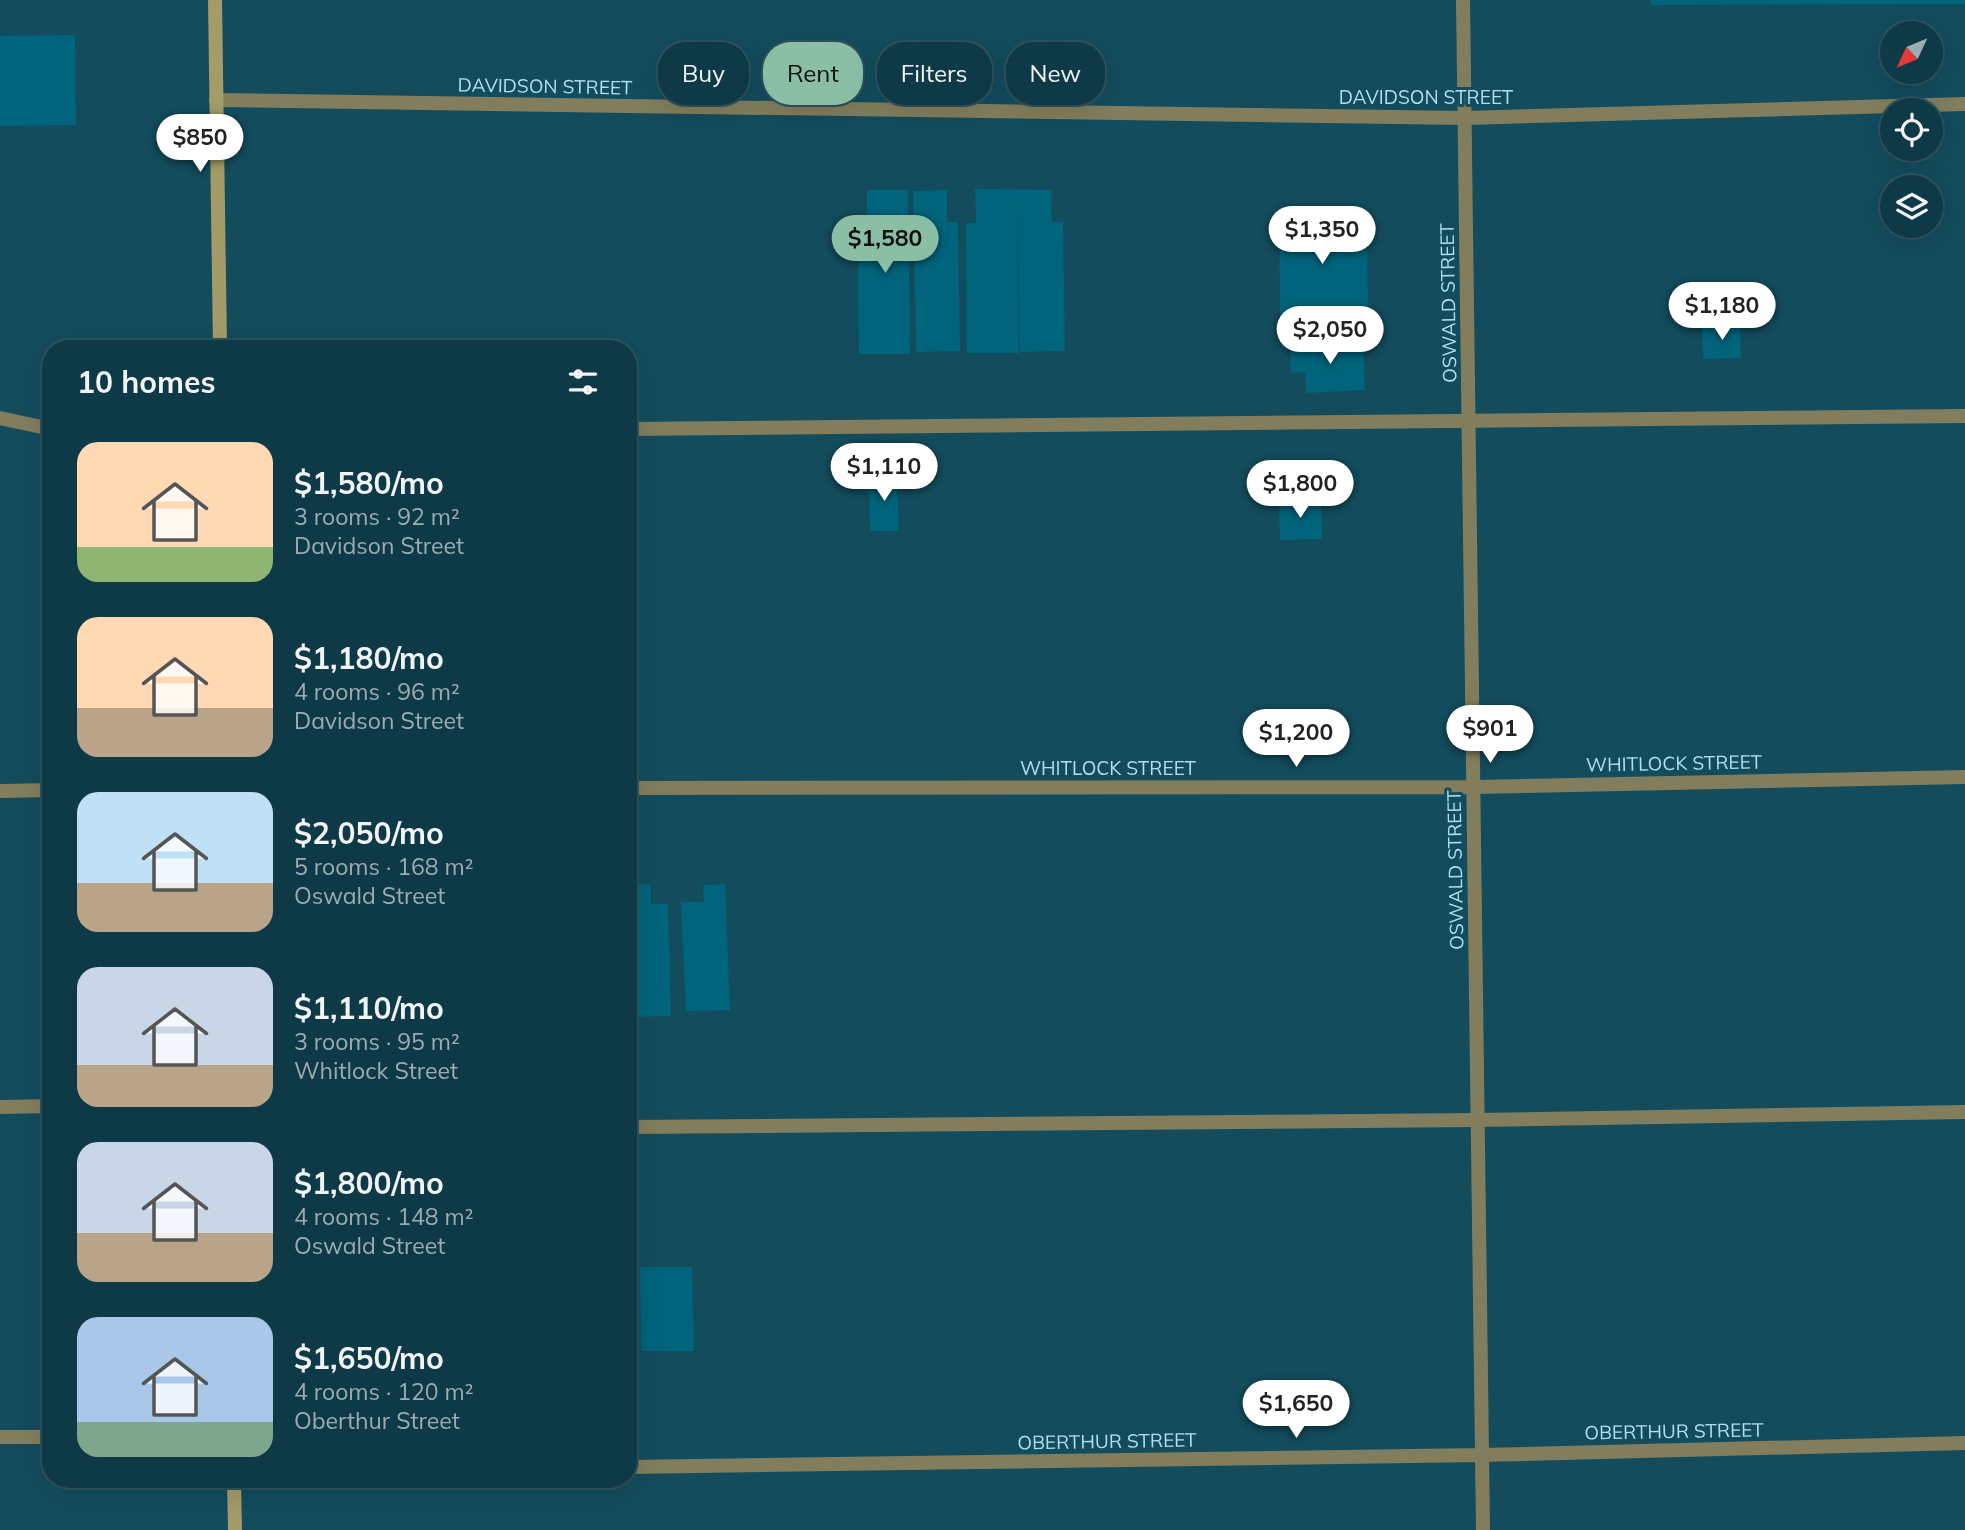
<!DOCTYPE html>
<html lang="en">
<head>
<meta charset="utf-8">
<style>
  :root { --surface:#0e3946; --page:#17404d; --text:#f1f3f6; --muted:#9bacb3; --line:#2e535f; --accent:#8abfa5 }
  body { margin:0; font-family:Mulish,sans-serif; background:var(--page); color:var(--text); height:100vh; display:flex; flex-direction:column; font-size:26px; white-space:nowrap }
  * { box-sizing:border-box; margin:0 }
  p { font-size:23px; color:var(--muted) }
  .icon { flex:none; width:38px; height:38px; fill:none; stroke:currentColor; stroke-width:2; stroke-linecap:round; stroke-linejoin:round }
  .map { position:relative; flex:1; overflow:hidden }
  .drawer { position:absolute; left:42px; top:340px; width:595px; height:1148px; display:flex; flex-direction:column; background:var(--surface); border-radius:28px; box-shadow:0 7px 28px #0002,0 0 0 2px var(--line) }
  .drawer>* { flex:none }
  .guide { position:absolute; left:658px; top:42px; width:665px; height:63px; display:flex; gap:14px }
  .needle { width:46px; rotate:226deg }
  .tools { position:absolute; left:1880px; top:21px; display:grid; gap:14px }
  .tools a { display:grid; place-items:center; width:63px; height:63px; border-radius:50%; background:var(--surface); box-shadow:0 7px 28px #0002,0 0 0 2px var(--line); font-size:35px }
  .price { position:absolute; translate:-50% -60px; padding:0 16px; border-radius:24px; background:#fff; color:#222; font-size:23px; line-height:46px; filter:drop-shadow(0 2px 4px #0008) }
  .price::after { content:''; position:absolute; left:50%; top:42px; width:21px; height:16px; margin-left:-10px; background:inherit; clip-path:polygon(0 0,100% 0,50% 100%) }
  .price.on { background:var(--accent); color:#111 }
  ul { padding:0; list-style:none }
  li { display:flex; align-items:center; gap:21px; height:175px; padding:0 35px }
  li span { display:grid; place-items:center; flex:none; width:196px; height:140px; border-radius:21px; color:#555 }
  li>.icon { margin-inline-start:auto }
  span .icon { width:84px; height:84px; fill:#fffc; stroke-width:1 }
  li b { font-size:30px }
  h2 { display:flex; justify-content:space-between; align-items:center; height:84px; padding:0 35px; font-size:30px }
  .pill { padding:0 24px; border-radius:28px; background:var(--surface); box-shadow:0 7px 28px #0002,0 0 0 2px var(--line); font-size:24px; line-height:63px }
  .pill.on { background:var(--accent); color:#111 }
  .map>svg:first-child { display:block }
  .building { fill:#00647c }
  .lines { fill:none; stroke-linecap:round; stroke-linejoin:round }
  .lane { stroke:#827e5d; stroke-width:14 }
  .street { stroke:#827e5d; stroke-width:14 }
  .secondary { stroke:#a39c68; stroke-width:14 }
  .labels { text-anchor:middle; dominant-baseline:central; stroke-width:6; stroke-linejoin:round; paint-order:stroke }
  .street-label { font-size:19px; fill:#b1dfef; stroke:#134c5d }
</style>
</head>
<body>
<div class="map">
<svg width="1965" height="1530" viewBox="0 0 1965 1530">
  <rect width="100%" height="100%" fill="#134c5d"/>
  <path class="building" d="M1651,0H1965V4L1651,5Z
    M75,35L76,125L0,126V36Z
    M975,189L1051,190L1052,222H1063L1065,351L1020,352L1017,197L1019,353H967L966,223H976Z
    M867,190H908L910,354H859L858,224H867Z
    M947,190V222H958L960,351L916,352L913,191Z
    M1325,211V228H1367L1368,314H1280L1279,212Z
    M1740,325L1741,358L1703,359L1702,326Z
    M1363,342L1365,390L1306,393L1305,372L1291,373L1290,345Z
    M869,474H897L899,531H870Z
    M1321,501L1322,539L1280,540L1279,502Z
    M651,884V904H668L671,1016L628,1017V885Z
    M725,884L730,1010L686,1011L681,902H704L703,885Z
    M640,1267H692L694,1351H641Z"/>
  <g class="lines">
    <path class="lane" d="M0,418L51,429
      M628,429L1965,416
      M0,1107L51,1106
      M628,1127L1477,1120L1965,1112"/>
    <path class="street" d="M1463,0L1483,1530
      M216,100L1465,118L1965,104
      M628,788L1473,787L1965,777
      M0,791L51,790
      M0,1437H51
      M628,1467L1481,1455L1965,1443"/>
    <path class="secondary" d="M215,0L220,348
      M234,1479L235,1530"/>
  </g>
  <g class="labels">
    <g class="street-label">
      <text transform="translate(545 86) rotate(1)">DAVIDSON STREET</text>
      <text x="1426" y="97">DAVIDSON STREET</text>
      <text transform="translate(1448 303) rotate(-91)">OSWALD STREET</text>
      <text transform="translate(1674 763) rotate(-1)">WHITLOCK STREET</text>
      <text x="1108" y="768">WHITLOCK STREET</text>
      <text transform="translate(1455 870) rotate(-91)">OSWALD STREET</text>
      <text transform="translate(1674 1431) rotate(-1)">OBERTHUR STREET</text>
      <text transform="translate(1107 1441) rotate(-1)">OBERTHUR STREET</text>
    </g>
  </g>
</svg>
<div class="tools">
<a><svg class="needle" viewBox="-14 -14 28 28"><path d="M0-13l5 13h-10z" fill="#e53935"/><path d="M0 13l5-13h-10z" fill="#9bacb3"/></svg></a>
<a><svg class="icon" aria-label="locate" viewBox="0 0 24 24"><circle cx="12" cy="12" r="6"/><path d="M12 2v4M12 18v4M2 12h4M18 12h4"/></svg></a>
<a><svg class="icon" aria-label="layers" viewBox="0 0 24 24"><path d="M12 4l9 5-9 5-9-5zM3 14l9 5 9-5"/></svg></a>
</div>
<b class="price" style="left:200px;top:174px">$850</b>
<b class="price" style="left:1322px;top:266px">$1,350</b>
<b class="price on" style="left:885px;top:275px">$1,580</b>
<b class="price" style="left:1722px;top:342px">$1,180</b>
<b class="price" style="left:1330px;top:366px">$2,050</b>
<b class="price" style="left:884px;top:503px">$1,110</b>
<b class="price" style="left:1300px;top:520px">$1,800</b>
<b class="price" style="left:1490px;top:765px">$901</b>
<b class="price" style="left:1296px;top:769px">$1,200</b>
<b class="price" style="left:1296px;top:1440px">$1,650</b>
<div class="guide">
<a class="pill">Buy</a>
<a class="pill on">Rent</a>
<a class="pill">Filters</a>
<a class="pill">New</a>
</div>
<section class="drawer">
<h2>10 homes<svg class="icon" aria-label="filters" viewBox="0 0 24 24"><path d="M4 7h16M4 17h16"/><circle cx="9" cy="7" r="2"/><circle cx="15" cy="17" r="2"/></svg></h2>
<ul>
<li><span style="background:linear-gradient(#ffd9b3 75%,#8fb573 0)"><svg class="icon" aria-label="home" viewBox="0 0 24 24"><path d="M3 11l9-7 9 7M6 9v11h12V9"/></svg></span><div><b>$1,580/mo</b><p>3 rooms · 92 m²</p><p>Davidson Street</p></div></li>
<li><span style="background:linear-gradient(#ffd9b3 65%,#b9a48a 0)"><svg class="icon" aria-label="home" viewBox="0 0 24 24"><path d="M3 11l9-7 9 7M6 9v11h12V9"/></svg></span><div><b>$1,180/mo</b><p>4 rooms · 96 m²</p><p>Davidson Street</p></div></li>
<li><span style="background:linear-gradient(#bfe0f5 65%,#b9a48a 0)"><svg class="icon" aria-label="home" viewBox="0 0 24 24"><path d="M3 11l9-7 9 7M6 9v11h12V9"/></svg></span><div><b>$2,050/mo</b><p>5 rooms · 168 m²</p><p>Oswald Street</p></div></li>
<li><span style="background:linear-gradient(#c9d6e8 70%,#b9a48a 0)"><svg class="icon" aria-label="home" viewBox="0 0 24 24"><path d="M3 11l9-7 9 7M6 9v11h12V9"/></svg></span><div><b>$1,110/mo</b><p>3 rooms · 95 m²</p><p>Whitlock Street</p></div></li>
<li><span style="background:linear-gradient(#c9d6e8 65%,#b9a48a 0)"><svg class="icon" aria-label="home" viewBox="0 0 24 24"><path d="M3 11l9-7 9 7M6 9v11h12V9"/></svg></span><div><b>$1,800/mo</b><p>4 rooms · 148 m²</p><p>Oswald Street</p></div></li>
<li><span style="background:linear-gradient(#a9c7e8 75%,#7fa58c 0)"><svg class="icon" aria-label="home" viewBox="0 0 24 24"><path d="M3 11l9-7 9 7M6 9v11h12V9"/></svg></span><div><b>$1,650/mo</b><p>4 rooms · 120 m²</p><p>Oberthur Street</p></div></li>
</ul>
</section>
</div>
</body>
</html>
